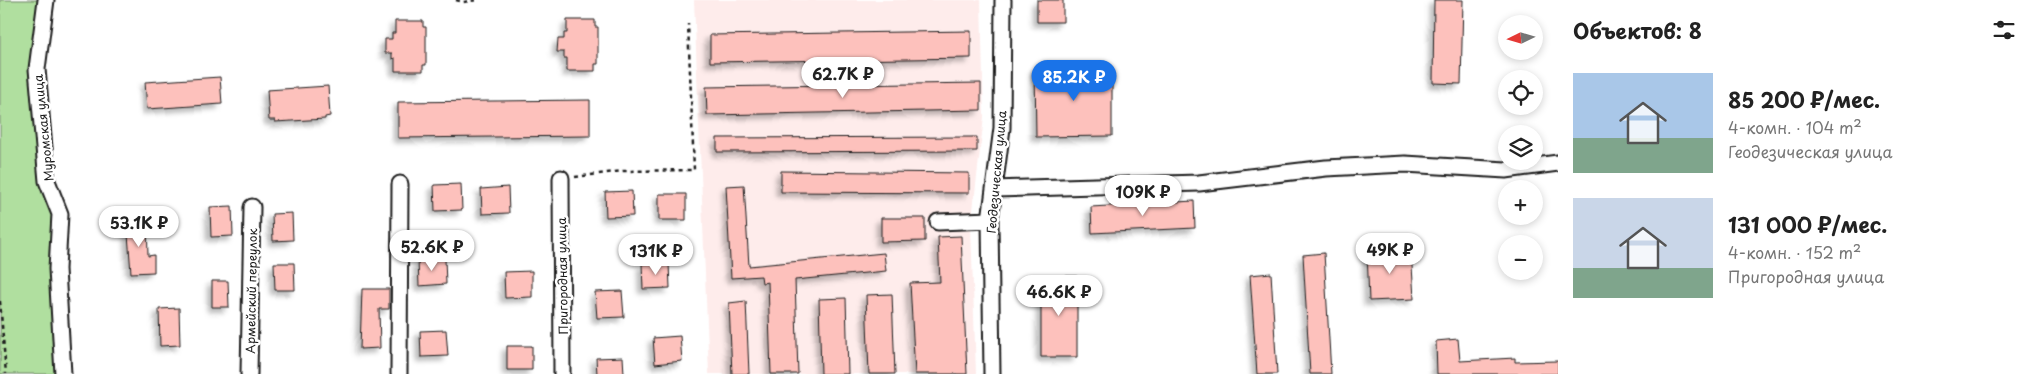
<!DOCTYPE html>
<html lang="ru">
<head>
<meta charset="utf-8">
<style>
  :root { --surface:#fff; --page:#f2f2f2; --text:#222; --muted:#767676; --accent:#1a73e8 }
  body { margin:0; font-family:"Playpen Sans",sans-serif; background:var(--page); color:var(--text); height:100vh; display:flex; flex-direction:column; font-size:19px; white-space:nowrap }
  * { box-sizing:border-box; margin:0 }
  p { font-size:16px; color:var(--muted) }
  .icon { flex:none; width:28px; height:28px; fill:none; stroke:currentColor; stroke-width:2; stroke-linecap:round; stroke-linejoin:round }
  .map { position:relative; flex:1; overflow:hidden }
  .sheet { display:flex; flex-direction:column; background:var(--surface); width:475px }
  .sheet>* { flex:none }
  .needle { width:32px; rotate:265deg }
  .buttons { position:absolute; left:1498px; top:15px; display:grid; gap:10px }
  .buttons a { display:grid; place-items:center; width:45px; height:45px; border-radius:50%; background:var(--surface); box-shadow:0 2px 8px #0003; font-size:25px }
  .price { position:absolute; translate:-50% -42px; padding:0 11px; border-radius:18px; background:#fff; color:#222; font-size:16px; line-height:32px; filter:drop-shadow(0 1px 2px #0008) }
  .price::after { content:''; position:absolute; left:50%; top:30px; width:15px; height:11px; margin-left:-8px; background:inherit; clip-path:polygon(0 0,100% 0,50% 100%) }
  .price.current { background:var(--accent); color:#fff }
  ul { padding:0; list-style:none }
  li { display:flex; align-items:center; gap:15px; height:125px; padding:0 15px }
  li span { display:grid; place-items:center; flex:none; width:140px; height:100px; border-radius:0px; color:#555 }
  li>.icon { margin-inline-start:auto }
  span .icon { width:60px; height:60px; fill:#fffc; stroke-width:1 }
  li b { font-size:21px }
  h2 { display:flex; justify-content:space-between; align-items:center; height:60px; padding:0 15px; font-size:21px }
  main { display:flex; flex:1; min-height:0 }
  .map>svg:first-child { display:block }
  .built { fill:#feeceb }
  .green { fill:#b0df9f; stroke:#667e5e }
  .building { fill:#fdc1bc; stroke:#1c1c1c; filter:url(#shadow) }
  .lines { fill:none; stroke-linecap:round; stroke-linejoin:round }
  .minor-casing { stroke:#1c1c1c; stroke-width:19 }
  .path { stroke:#1c1c1c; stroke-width:2.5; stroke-dasharray:4 4; stroke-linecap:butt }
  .minor { stroke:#fff; stroke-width:15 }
  .labels { text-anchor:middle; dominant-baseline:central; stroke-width:5; stroke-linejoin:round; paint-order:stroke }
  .street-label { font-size:12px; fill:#1c1c1c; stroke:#fff }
</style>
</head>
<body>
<main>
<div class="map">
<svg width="1558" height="374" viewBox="0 0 1558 374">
  <defs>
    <filter id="shadow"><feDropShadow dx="-4.5" dy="4.5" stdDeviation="2.5" flood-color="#0004"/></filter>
  </defs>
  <rect width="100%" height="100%" fill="#fff"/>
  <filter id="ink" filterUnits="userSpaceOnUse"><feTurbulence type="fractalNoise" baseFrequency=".02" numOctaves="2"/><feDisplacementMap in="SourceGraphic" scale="10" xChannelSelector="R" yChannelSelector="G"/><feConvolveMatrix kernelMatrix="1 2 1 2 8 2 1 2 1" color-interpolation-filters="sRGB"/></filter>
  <g filter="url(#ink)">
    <path class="built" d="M694,0H981L984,117L971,227L976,374H709Z"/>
    <path class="green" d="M0,0H42L43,65L63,374H0Z"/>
    <path class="building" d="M1037,0H1063V22H1037Z
      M1434,0H1463L1461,84L1433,83Z
      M567,20H595V27H598V64H595V71H567V58H564V52H557L558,39H564V33H567Z
      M395,21H423V27H426V65H423V71H395V58L392,59V53H385V39H392V33H395Z
      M971,31V58L710,62V35Z
      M1112,67V136L1036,137L1035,68Z
      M220,77L222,104L147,109L145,82Z
      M981,83V110L707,115L706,87Z
      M328,86L330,116L325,117V119L275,122V120H269L267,90Z
      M590,100V136L398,138V102Z
      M977,137V151L717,152V138Z
      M781,171L969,173V193L781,192Z
      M461,184L462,210L435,211L434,185Z
      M744,185L749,266L884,253L886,271L795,280L798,374H771L768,282L762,283L761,276L731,278L726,186Z
      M508,187L509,213L482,214L481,189Z
      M632,191L633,216L606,217L605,192Z
      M659,194H686V220H659Z
      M1194,201L1195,228L1092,233L1091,207Z
      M232,206L233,236L211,237L210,207Z
      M292,213L293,240L273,241L272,214Z
      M881,218H925V241L881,242Z
      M127,221H147L148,256L154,255V272L131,273Z
      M961,236L967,374H915L910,283L940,282L938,237Z
      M1411,249L1414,299L1369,301L1367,251Z
      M1324,253L1331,374H1310L1303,255Z
      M445,259L446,284L419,286L418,260Z
      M274,263H294L295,290H275Z
      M669,263L670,288L643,289L642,264Z
      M532,271V297L505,298L504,272Z
      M1271,273L1277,374H1257L1250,275Z
      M1041,276H1077V357H1041Z
      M212,281H228L229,307H212Z
      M362,289H389V309H379L380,348L360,349Z
      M622,291L624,317L597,318L595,292Z
      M892,294L895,374H869L866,295Z
      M846,298L848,374H821L819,299Z
      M746,301L749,374H732L729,303Z
      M179,308L180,345L160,346L159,309Z
      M446,330L448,356L421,357L420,331Z
      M680,336L682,361L655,364L653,338Z
      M1458,339L1460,361L1515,358V362L1558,361V374H1437L1436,341Z
      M507,346H532V370H507Z
      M623,357L624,374H597L596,358Z"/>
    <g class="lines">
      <defs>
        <path id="minor" d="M46,0L37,69L47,181L60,214L57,269L63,374
          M561,178L562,374
          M994,189L1199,183L1326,168L1405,164L1506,170L1558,163
          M938,222L990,220
          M249,374L252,207
          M399,374L400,184
          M992,374L990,220L1002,128L1003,0"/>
      </defs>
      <use href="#minor" class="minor-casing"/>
      <path class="path" d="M456,0L463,2L477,0
        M575,177L623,171L694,170L688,24
        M0,301L6,374"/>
      <use href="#minor" class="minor"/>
    </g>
  </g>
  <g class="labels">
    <g class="street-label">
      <text transform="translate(43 128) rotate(-96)">Муромская улица</text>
      <text transform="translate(996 172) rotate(-85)">Геодезическая улица</text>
      <text transform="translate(562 276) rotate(-91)">Пригородная улица</text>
      <text transform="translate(251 291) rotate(-89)">Армейский переулок</text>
    </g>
  </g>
</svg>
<div class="buttons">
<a><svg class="needle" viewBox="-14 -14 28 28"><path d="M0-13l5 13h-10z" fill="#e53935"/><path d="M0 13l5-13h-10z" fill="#767676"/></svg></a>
<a><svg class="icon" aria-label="locate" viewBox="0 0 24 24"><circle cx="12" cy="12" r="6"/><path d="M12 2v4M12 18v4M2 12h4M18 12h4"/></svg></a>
<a><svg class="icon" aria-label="layers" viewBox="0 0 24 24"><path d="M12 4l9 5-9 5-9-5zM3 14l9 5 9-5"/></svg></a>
<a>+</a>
<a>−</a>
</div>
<b class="price" style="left:843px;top:99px">62.7K ₽</b>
<b class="price current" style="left:1074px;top:102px">85.2K ₽</b>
<b class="price" style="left:1143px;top:217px">109K ₽</b>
<b class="price" style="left:139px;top:248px">53.1K ₽</b>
<b class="price" style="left:432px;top:272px">52.6K ₽</b>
<b class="price" style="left:1390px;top:275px">49K ₽</b>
<b class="price" style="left:656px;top:276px">131K ₽</b>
<b class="price" style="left:1059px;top:317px">46.6K ₽</b>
</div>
<section class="sheet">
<h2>Объектов: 8<svg class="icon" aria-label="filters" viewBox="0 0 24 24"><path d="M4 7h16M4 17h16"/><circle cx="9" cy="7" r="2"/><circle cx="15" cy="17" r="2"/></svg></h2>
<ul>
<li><span style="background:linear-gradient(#a9c7e8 65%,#7fa58c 0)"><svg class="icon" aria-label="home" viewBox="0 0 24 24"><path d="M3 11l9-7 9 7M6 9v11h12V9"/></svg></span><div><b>85 200 ₽/мес.</b><p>4-комн. · 104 m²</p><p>Геодезическая улица</p></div></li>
<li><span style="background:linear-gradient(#c9d6e8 70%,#7fa58c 0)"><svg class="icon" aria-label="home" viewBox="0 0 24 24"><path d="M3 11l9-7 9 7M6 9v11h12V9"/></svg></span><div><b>131 000 ₽/мес.</b><p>4-комн. · 152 m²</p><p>Пригородная улица</p></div></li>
</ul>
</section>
</main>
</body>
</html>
